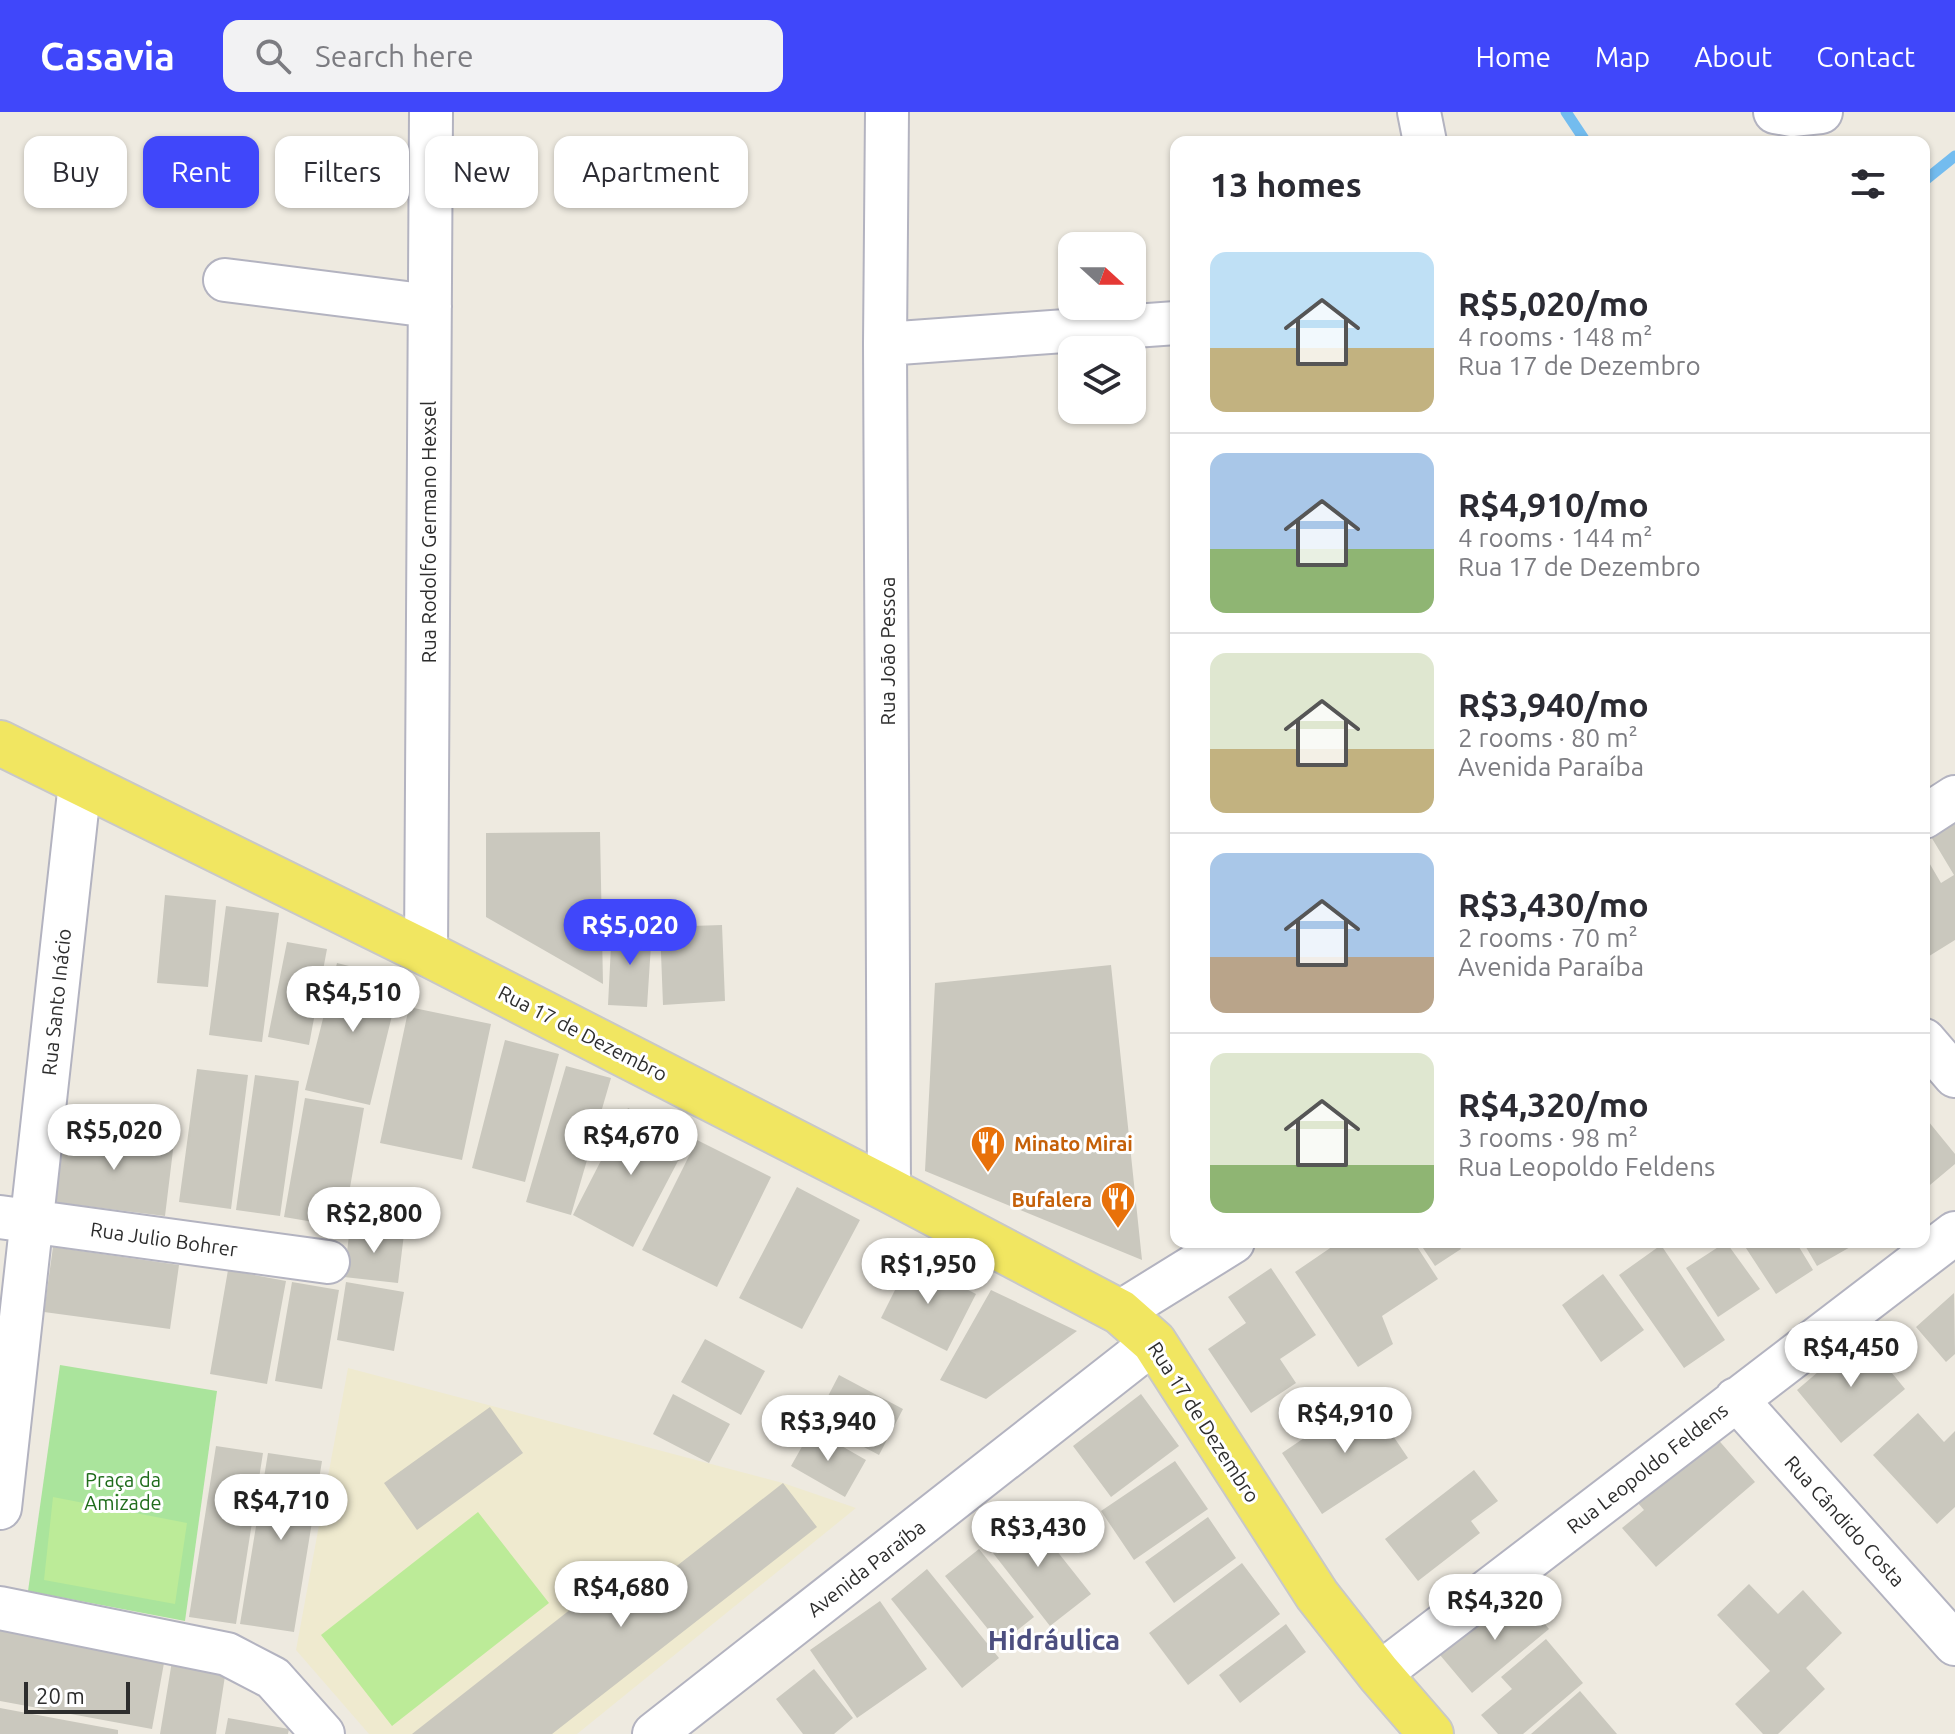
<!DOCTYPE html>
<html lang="en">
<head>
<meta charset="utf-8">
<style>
  :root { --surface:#fff; --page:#f2f2f3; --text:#2b2b33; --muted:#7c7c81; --line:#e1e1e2; --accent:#4047fa }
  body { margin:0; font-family:Ubuntu,sans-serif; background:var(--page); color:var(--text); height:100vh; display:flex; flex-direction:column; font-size:30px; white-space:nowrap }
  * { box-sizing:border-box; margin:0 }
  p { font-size:26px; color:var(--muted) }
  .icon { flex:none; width:44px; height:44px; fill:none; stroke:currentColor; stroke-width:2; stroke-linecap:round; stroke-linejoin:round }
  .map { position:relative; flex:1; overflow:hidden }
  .details { position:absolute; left:1170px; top:24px; width:760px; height:1112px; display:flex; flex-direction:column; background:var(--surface); border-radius:16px; box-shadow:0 2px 6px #0004 }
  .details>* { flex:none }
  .top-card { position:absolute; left:24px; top:24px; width:760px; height:72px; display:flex; gap:16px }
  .needle { width:52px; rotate:111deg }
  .fabs { position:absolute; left:1058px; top:120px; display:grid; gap:16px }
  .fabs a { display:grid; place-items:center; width:88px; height:88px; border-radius:16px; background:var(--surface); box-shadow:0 2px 6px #0004; font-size:40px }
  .scale { position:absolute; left:24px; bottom:20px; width:106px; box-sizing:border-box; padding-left:8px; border:4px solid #2d2d2d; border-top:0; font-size:22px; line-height:28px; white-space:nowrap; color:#2d2d2d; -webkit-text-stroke:6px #fff; paint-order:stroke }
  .price { position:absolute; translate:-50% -68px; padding:0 18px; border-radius:28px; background:#fff; color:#222; font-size:26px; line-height:52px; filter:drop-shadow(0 2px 4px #0008) }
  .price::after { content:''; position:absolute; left:50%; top:48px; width:24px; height:18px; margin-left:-12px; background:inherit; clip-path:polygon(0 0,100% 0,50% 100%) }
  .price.active { background:var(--accent); color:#fff }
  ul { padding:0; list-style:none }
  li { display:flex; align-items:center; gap:24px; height:200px; padding:0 40px }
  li+li { border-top:2px solid var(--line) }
  li span { display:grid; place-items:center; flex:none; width:224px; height:160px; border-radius:16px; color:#555 }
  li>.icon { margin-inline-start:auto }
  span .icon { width:96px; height:96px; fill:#fffc; stroke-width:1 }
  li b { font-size:34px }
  h2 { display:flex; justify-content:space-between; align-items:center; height:96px; padding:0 40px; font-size:34px }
  .tag { padding:0 28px; border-radius:16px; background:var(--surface); box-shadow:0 2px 6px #0004; font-size:28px; line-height:72px }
  .tag.active { background:var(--accent); color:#fff }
  header { display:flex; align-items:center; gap:48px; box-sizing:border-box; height:112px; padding:0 40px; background:var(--accent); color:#fff }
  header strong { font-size:38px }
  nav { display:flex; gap:44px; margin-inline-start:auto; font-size:28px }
  .search { width:560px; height:72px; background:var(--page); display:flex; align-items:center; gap:20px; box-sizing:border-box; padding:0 28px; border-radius:16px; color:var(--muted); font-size:30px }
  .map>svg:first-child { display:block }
  .education { fill:#efeacf }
  .park { fill:#aae49c }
  .pitch { fill:#bceb98 }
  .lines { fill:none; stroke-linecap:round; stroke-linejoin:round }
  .stream { stroke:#73bcef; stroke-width:11 }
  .building { fill:#cac8be }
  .minor-casing { stroke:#b3b3c0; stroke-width:46 }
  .major-casing { stroke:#c8c8c8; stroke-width:48 }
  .minor { stroke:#fff; stroke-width:42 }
  .major { stroke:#f1e661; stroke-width:44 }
  .labels { text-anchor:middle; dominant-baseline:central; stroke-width:6; stroke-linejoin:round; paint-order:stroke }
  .street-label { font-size:20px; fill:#2d2d2d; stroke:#fff }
  .food-label { font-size:20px; font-weight:bold; fill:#c56008; stroke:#fff; text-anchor:start }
  .park-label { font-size:20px; fill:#1f6c1b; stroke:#fff }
  .district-label { font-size:28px; font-weight:bold; fill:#4c4e7f; stroke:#fff }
</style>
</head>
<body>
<header>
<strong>Casavia</strong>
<div class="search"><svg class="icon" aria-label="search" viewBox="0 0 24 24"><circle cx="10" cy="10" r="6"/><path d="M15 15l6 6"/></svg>Search here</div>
<nav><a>Home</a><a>Map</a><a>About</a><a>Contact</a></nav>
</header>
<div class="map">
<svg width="1955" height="1622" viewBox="0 0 1955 1622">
  <rect width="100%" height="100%" fill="#eeeae0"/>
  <path class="education" d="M348,1256L783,1371L856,1396L577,1622H369L296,1538Z"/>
  <path class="park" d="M60,1253L217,1279L185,1509L28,1479Z"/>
  <path class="pitch" d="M53,1385L187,1411L175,1492L44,1468Z
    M478,1400L549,1491L392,1614L321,1523Z"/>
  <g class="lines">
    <path class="stream" d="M1566,0L1586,30
      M1924,69L1955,44"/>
  </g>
  <path class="building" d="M1955,708V828L1926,846L1924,742L1941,771L1954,763L1930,723Z
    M600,720L603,872L486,805V721Z
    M165,783L216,788L208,875L157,871Z
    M226,794L279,801L262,930L209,923Z
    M722,813L725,889L663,893L660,815Z
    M612,814L652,817L647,895L608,893Z
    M287,830L327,837L309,933L268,925Z
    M337,851L401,867L370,993L305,978Z
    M1111,853L1142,1148L925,1059L935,871Z
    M409,895L491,912L462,1048L380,1031Z
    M505,928L559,942L525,1070L472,1056Z
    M566,954L611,966L571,1103L526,1090Z
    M197,957L248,963L231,1097L179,1090Z
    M255,963L299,969L280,1104L236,1098Z
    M305,986L364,996L343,1115L284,1105Z
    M628,996L689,1028L633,1135L573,1103Z
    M1924,1004L1955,1042V1052L1924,1078Z
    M62,1017L174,1030L165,1104L53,1090Z
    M697,1028L771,1065L717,1175L642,1138Z
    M797,1075L860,1108L802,1217L739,1186Z
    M350,1115L404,1122L398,1171L344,1165Z
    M1339,1130H1414L1438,1167L1382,1204L1393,1232L1358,1255L1295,1160Z
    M1419,1130H1456L1461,1137L1435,1154Z
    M1726,1130L1760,1177L1718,1205L1686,1156Z
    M1742,1130H1796L1813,1158L1776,1182Z
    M1803,1130H1859L1817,1154Z
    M1661,1133L1725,1228L1684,1256L1619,1163Z
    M53,1135L179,1153L170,1217L44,1200Z
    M910,1148L976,1182L947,1239L881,1206Z
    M1271,1156L1316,1223L1280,1247L1296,1271L1251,1301L1208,1237L1246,1211L1228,1185Z
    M228,1158L286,1169L267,1272L210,1262Z
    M1603,1162L1644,1218L1601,1250L1562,1193Z
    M292,1170L339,1178L322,1277L275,1269Z
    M346,1170L404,1180L394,1239L337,1228Z
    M991,1178L1077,1219L986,1287L940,1268Z
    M1954,1181L1955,1242L1946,1250L1916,1215Z
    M1861,1223L1905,1277L1841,1331L1797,1278Z
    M705,1227L765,1259L741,1303L681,1270Z
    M839,1263L903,1297L879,1343L815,1309Z
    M673,1282L730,1312L709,1351L653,1322Z
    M1141,1282L1179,1334L1111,1385L1073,1334Z
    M1366,1284L1408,1346L1322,1402L1282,1341Z
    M490,1295L523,1341L417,1418L384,1371Z
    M1918,1301L1944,1330L1955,1319V1395L1937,1412L1873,1343Z
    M812,1317L866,1348L845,1385L791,1354Z
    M1715,1324L1755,1370L1656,1455L1622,1416L1644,1398L1638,1391Z
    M216,1334L263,1341L236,1512L189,1505Z
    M268,1341L322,1349L294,1520L240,1512Z
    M1175,1349L1208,1397L1134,1448L1101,1399Z
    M1474,1358L1498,1389L1471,1409L1480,1421L1418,1469L1385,1427Z
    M783,1371L817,1415L552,1622H412L627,1453L646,1478Z
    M1026,1400L1091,1482L1050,1514L986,1432Z
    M1208,1405L1236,1446L1174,1491L1145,1450Z
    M979,1437L1034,1505L1000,1532L945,1464Z
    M1242,1451L1280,1502L1188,1573L1149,1521Z
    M927,1457L999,1546L962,1576L891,1487Z
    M1749,1472L1778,1502L1803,1478L1842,1521L1806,1556L1825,1577L1778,1622H1763L1735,1592L1770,1559L1717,1503Z
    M1518,1479L1549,1517L1472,1581L1440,1543Z
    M880,1489L927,1557L857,1606L810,1538Z
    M0,1512L166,1540L152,1617L0,1589Z
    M1286,1512L1306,1540L1240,1591L1219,1563Z
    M1546,1527L1583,1571L1523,1622H1498L1481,1603L1512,1577L1501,1565Z
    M173,1543L227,1551L216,1622H160Z
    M814,1557L853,1606L834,1622H803L776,1587Z
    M1580,1579L1617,1622H1531Z
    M0,1596L118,1618V1622H0Z
    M228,1606L289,1617L288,1622H225Z"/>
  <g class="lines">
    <defs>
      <path id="minor" d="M887,0L885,232L889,1078
        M1419,0L1425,30
        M1775,0L1792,3L1821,0
        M225,168L430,194
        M885,232L1176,211
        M1924,705L1955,685
        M426,841L431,0
        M1924,928L1955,964
        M0,1105L328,1150
        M1120,1200L1233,1130
        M1736,1287L1955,1532
        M0,1396L80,671
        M0,1496L227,1542L273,1566L323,1622
        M1379,1562L1955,1121
        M654,1622L1154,1230"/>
      <path id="major" d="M0,631L426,841L889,1078L1120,1200L1154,1230L1317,1483L1379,1562L1431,1622"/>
    </defs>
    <use href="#minor" class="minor-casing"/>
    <use href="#major" class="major-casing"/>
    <use href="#minor" class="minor"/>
    <use href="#major" class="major"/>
  </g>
  <defs>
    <symbol id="restaurant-pin" viewBox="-11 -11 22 30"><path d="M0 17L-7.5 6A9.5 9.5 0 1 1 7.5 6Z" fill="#e8710a" stroke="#fff"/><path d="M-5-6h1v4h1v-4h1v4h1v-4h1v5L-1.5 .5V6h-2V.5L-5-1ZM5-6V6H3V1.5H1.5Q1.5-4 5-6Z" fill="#fff"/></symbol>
  </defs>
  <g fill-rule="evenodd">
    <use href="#restaurant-pin" x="968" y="1011" width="40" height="54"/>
    <use href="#restaurant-pin" x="1098" y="1067" width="40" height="54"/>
  </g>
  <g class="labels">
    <g class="street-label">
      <text transform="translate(428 420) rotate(-90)">Rua Rodolfo Germano Hexsel</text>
      <text transform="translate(887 539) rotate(-90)">Rua João Pessoa</text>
      <text transform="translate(56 890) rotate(-84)">Rua Santo Inácio</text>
      <text transform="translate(583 921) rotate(27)">Rua 17 de Dezembro</text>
      <text transform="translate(164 1127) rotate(8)">Rua Julio Bohrer</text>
      <text transform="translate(1204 1310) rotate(57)">Rua 17 de Dezembro</text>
      <text transform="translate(1647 1356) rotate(-38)">Rua Leopoldo Feldens</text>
      <text transform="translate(1845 1409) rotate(48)">Rua Cândido Costa</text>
      <text transform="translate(866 1456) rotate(-38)">Avenida Paraíba</text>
    </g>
    <g class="food-label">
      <text x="1014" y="1031">Minato Mirai</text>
      <text x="1092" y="1087" text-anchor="end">Bufalera</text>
    </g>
    <g class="park-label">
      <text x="123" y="1367">Praça da<tspan x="123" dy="23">Amizade</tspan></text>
    </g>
    <g class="district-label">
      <text x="1054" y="1527">Hidráulica</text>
    </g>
  </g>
</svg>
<div class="fabs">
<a><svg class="needle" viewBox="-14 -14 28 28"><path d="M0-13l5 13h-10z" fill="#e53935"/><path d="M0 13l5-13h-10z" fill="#7c7c81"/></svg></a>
<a><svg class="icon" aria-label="layers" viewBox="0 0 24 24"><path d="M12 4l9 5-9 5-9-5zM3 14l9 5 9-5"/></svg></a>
</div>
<div class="scale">20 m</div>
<b class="price active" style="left:630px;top:855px">R$5,020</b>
<b class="price" style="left:353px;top:922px">R$4,510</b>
<b class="price" style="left:114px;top:1060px">R$5,020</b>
<b class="price" style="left:631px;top:1065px">R$4,670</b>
<b class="price" style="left:374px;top:1143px">R$2,800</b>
<b class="price" style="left:928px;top:1194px">R$1,950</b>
<b class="price" style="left:1851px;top:1277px">R$4,450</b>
<b class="price" style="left:1345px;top:1343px">R$4,910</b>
<b class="price" style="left:828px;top:1351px">R$3,940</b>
<b class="price" style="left:281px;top:1430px">R$4,710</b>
<b class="price" style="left:1038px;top:1457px">R$3,430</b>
<b class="price" style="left:621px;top:1517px">R$4,680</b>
<b class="price" style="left:1495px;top:1530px">R$4,320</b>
<div class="top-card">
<a class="tag">Buy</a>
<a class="tag active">Rent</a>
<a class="tag">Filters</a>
<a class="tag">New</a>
<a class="tag">Apartment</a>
</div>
<section class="details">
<h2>13 homes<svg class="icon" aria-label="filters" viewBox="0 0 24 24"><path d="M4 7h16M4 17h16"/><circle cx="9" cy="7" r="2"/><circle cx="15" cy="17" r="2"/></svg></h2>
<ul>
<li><span style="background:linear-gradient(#bfe0f5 60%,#c2b280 0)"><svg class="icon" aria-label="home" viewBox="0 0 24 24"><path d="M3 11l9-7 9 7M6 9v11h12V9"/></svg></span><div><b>R$5,020/mo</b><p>4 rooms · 148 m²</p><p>Rua 17 de Dezembro</p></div></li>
<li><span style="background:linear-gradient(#a9c7e8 60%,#8fb573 0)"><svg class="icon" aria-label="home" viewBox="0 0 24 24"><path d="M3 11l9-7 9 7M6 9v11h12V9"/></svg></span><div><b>R$4,910/mo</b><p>4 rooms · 144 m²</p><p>Rua 17 de Dezembro</p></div></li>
<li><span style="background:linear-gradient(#dfe7d0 60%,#c2b280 0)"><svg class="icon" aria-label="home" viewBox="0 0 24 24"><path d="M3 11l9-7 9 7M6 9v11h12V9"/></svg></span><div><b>R$3,940/mo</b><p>2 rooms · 80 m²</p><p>Avenida Paraíba</p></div></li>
<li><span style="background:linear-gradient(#a9c7e8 65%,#b9a48a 0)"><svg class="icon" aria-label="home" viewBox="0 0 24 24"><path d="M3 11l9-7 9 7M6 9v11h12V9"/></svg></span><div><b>R$3,430/mo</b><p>2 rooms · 70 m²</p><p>Avenida Paraíba</p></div></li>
<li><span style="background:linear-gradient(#dfe7d0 70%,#8fb573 0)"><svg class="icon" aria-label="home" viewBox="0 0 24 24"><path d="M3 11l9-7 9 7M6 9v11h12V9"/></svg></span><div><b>R$4,320/mo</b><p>3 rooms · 98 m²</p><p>Rua Leopoldo Feldens</p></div></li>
</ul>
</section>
</div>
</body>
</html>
